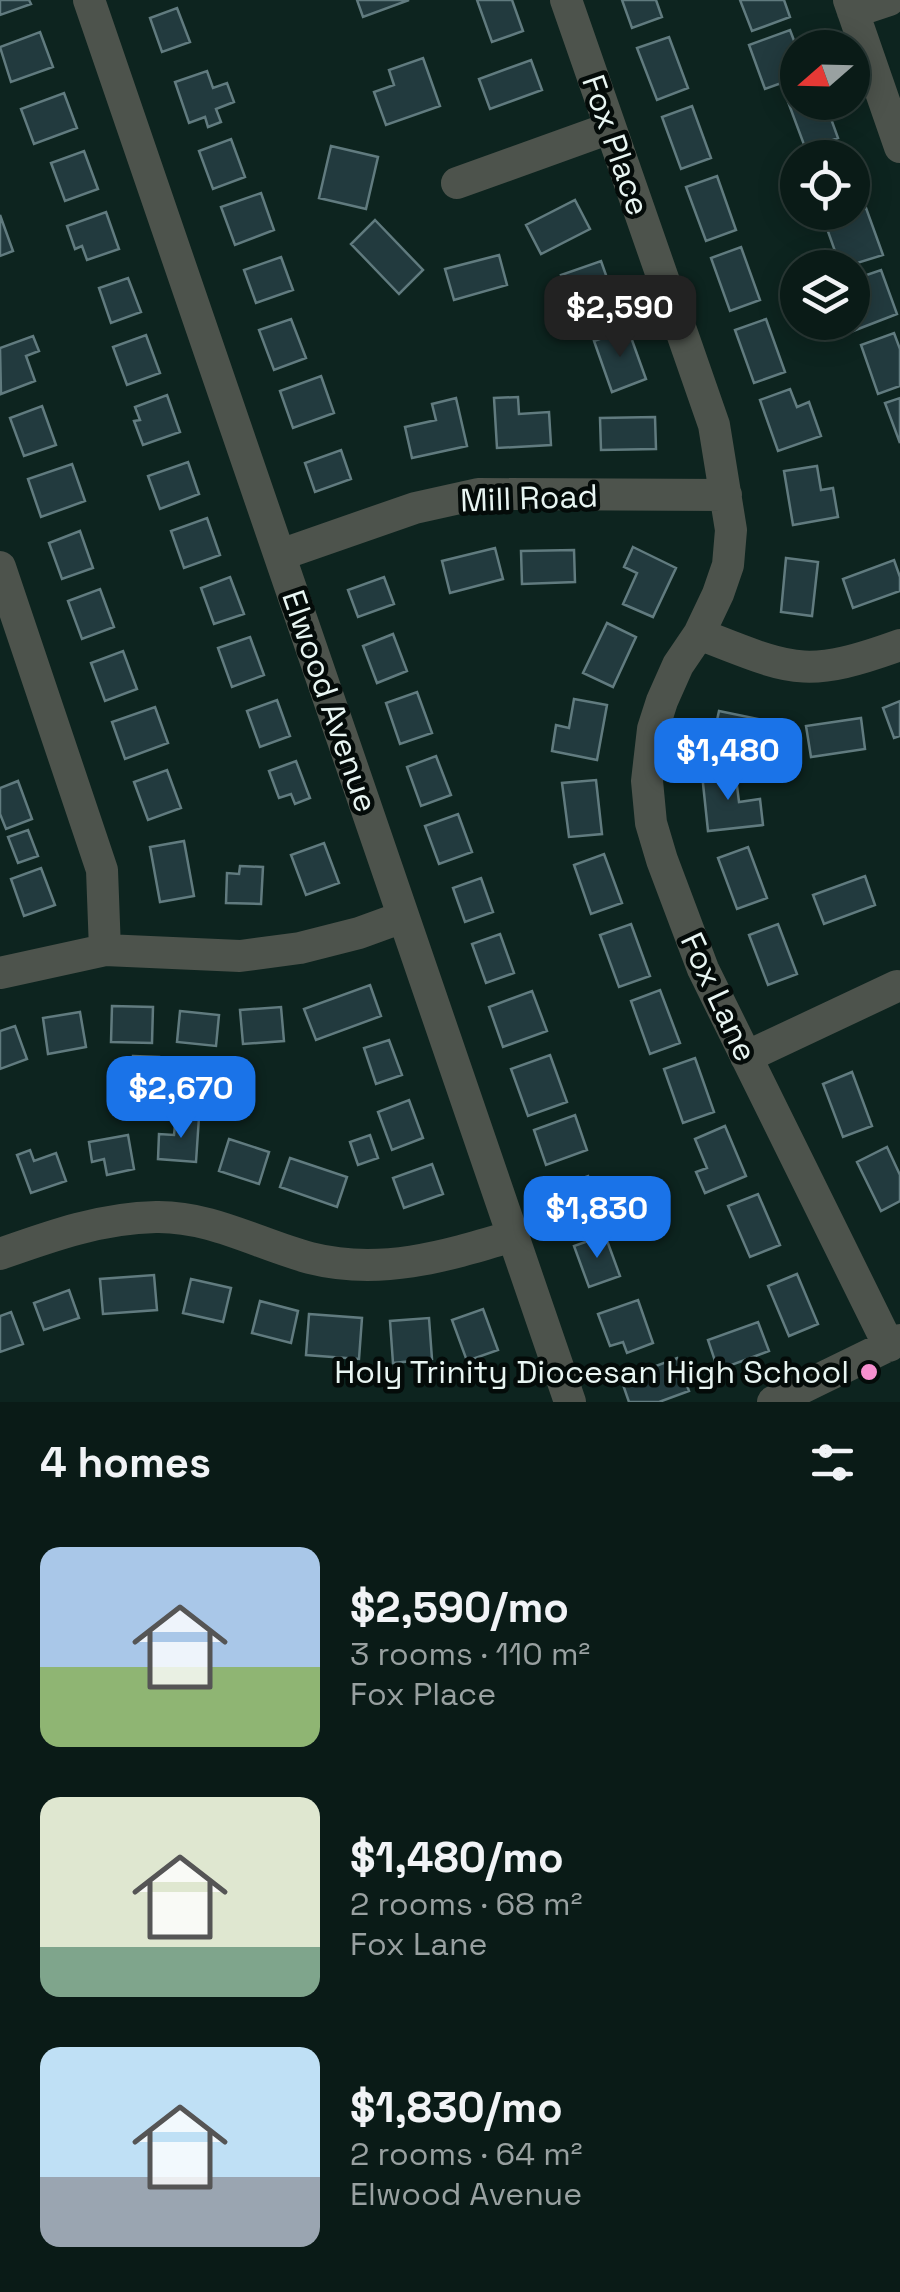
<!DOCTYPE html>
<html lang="en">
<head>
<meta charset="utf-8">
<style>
  :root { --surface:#0a1b17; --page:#182824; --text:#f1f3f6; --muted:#99a1a1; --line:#2a3936; --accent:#1a73e8 }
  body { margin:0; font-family:"Space Grotesk",sans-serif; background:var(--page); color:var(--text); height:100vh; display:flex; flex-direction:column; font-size:38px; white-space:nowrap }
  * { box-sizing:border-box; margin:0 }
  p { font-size:32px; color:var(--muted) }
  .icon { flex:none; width:55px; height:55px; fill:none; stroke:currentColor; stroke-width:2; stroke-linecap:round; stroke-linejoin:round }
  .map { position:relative; height:1402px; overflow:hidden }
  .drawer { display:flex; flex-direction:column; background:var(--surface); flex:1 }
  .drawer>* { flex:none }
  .needle { width:65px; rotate:250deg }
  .buttons { position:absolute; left:780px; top:30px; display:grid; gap:20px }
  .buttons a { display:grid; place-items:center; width:90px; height:90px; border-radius:50%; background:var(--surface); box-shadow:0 5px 25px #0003,0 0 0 2px var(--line); font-size:50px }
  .price { position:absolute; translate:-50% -85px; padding:0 22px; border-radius:20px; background:var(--accent); color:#fff; font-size:32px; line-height:65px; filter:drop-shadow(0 2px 5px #0008) }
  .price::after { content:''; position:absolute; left:50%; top:60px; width:30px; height:22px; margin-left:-15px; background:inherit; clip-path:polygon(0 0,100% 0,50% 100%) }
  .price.on { background:#222; color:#fff }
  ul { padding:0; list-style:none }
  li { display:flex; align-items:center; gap:30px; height:250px; padding:0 40px }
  li span { display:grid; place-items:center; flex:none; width:280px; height:200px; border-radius:20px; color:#555 }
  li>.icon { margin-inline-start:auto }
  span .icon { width:120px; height:120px; fill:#fffc; stroke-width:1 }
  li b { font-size:42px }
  h2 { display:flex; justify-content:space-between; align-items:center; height:120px; padding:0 40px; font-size:42px }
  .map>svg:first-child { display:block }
  .building { fill:#223a3e; stroke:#617b7f; stroke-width:2.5 }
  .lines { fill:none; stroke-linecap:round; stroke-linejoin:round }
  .minor { stroke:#4d534c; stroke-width:32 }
  .poi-dot { fill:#f690cf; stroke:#040b09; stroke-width:4 }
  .labels { text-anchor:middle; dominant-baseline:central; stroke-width:9; stroke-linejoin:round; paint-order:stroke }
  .street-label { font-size:32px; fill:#e8f5f2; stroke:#040b09 }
  .poi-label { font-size:32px; fill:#e8f5f2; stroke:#040b09; text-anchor:end }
</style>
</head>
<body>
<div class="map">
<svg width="900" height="1402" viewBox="0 0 900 1402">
  <rect width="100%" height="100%" fill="#0d241f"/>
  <path class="building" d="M0,0H29L31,4L0,15Z
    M357,0H409L363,17Z
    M477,0H512L523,31L492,42Z
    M622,0H656L662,17L632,28Z
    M740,0H784L790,17L752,31Z
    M177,8L190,42L162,52L150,18Z
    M790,30L798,51V77L765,89L749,45Z
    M40,32L53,67L11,82L0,47Z
    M669,37L688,88L657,100L637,48Z
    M423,58L440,106L386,125L374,92L394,85L389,70Z
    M531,60L542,90L490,109L479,79Z
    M207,71L213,88L227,83L234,102L216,109L221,122L208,127L205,117L189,123L175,82Z
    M64,93L77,128L34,144L21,109Z
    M798,96V102H825L838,138L806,150L787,99Z
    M692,106L711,158L681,169L662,117Z
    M231,139L245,177L213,189L199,151Z
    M331,146L378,157L366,209L319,198Z
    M84,151L98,189L65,201L51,163Z
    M717,176L736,230L706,241L686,187Z
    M261,193L274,230L235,245L221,207Z
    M575,200L590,229L541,254L526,225Z
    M866,208L883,255L841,268L825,223Z
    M106,212L119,249L87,260L82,246L75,249L67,226Z
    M0,215L13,251L0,256Z
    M375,220L423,270L399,294L351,244Z
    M741,247L760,300L730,311L711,258Z
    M499,255L507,285L454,300L445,269Z
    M281,257L293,290L256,303L244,270Z
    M601,261L619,312L579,326L561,275Z
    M881,270L897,314L853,331L850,322H852V280Z
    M128,278L141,312L111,323L99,288Z
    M291,319L306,358L274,370L259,330Z
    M766,319L785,372L754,383L735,330Z
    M628,329L646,379L612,392L594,341Z
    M894,333L900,349V386L878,394L861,345Z
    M146,335L160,373L127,385L113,347Z
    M33,336L39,351L26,356L35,381L1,394L0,348Z
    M321,376L334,413L293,428L280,391Z
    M790,389L797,407L809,402L821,436L778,451L760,400Z
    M167,395L180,432L143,445L134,421L140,420L135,407Z
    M518,397L519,414L549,412L551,445L497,448L494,398Z
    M456,398L467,446L412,458L405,427L436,420L432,404Z
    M900,398V443L885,403Z
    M42,406L56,445L24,456L10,418Z
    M655,417L656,449L601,450L600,418Z
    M341,450L351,479L315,492L305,463Z
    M188,462L199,494L160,509L148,476Z
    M72,464L85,501L41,517L28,479Z
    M817,466L821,490L833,488L838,517L793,525L784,471Z
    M207,518L220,555L184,568L171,531Z
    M80,531L93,568L62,579L49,543Z
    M633,547L676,568L653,617L623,604L637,573L624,567Z
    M495,548L503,579L450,593L442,561Z
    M574,550L575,582L522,584L521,551Z
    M786,558L818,562L812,616L781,612Z
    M894,560L900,577V591L853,608L843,579Z
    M230,577L244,614L214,624L201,588Z
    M384,577L394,604L358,617L348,590Z
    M100,589L114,627L82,639L68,601Z
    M607,623L636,637L613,687L583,673Z
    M393,634L407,671L377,683L363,646Z
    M250,637L264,675L232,687L218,648Z
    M123,651L137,689L105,701L91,663Z
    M417,692L432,733L400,744L386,703Z
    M574,699L607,705L597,760L552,751L556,725L569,728Z
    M277,700L290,736L260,747L247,711Z
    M900,701V736L894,738L883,708Z
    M155,707L168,743L125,759L112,722Z
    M719,711L772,722L766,754L712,743Z
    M861,718L865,749L811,757L806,726Z
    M436,756L451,795L421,806L407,767Z
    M296,761L310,798L295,804L291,794L279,798L269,771Z
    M167,770L181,808L148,820L134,782Z
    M735,770L739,802L760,799L763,825L708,831L702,774Z
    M596,780L602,834L569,837L562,783Z
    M18,781L32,819L6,829L0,814V788Z
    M458,814L472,852L439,864L425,826Z
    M28,830L38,856L18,863L8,837Z
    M184,841L194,896L160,902L150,847Z
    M324,843L339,883L306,895L291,855Z
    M748,847L767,898L737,909L718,858Z
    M604,854L622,903L591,914L574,865Z
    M240,866L263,867L261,904L226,903L227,873L239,874Z
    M41,868L55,905L24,916L11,879Z
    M865,876L875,905L824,924L813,895Z
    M481,878L493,912L465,922L453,888Z
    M631,924L650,976L619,987L600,935Z
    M778,924L797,974L768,985L749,935Z
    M500,934L514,973L486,983L472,944Z
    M370,985L381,1016L316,1040L304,1009Z
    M660,990L680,1043L650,1054L631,1001Z
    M532,991L547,1031L503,1047L489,1007Z
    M112,1006L153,1007L152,1043L111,1042Z
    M281,1007L284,1041L243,1044L240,1010Z
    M180,1011L219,1015L216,1046L177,1042Z
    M80,1012L86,1047L48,1054L43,1018Z
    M15,1026L27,1059L0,1069V1031Z
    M389,1040L402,1075L376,1084L364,1048Z
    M550,1055L567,1102L528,1116L511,1069Z
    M133,1056L159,1057L158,1079L132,1078Z
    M695,1058L714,1112L683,1123L664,1069Z
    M852,1072L872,1126L843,1137L823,1084Z
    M409,1100L423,1138L392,1150L378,1112Z
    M176,1115L199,1117L196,1162L158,1159L159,1134L174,1135Z
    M575,1115L587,1150L546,1165L534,1130Z
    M725,1126L746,1176L705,1193L696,1172L707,1168L695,1139Z
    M128,1135L134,1169L107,1175L104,1159L92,1162L89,1142Z
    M370,1135L378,1158L358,1165L350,1142Z
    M229,1139L269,1152L259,1184L219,1171Z
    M887,1147L900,1175V1201L881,1211L857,1162Z
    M30,1150L34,1161L56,1153L66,1181L31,1193L17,1155Z
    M290,1158L347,1177L337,1207L280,1187Z
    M432,1164L443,1194L404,1208L393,1178Z
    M588,1176L601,1214L570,1226L556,1188Z
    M758,1194L780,1245L750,1257L728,1206Z
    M605,1235L620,1276L589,1287L574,1246Z
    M797,1274L818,1324L789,1336L768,1286Z
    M154,1275L157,1310L103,1314L100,1279Z
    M191,1279L231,1288L223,1322L183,1313Z
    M69,1290L79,1318L44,1330L34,1303Z
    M638,1300L653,1343L627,1353L623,1342L610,1346L598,1314Z
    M260,1301L298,1311L291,1343L252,1333Z
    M483,1309L498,1350L467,1361L452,1320Z
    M11,1312L23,1344L0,1352V1316Z
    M309,1314L362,1318L359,1359L306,1355Z
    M429,1318L432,1359L393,1363L390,1321Z
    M758,1322L769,1351L718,1370L708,1340Z
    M677,1358L689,1391L659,1402H629L621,1379Z"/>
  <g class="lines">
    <path class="minor" d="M89,0L570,1402
      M566,0L714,425L731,530L728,565L718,594L699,634L678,665L662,701L653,729L647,781L651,823L662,860L703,969L889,1346
      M849,0L900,147
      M853,12L889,0
      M457,183L610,128
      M280,555L415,508L478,494L726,495
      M0,567L102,870L105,950
      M699,634C792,670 803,680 900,645
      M0,973L105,950L240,956L300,948L359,933L403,917
      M746,1057L897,986
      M0,1254C51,1236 101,1218 156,1217C211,1216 258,1244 310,1258C381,1276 446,1256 513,1236
      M773,1402L900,1340"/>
  </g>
  <circle class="poi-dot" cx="869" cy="1372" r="10"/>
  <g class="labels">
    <g class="street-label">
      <text transform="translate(616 145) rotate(71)">Fox Place</text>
      <text transform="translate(529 498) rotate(-2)">Mill Road</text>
      <text transform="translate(330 701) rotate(71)">Elwood Avenue</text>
      <text transform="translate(719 997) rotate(65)">Fox Lane</text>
    </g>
    <g class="poi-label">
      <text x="849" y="1372">Holy Trinity Diocesan High School</text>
    </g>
  </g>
</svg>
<div class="buttons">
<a><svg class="needle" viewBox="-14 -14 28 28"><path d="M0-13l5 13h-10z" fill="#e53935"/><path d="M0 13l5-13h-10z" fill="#99a1a1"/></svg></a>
<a><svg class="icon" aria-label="locate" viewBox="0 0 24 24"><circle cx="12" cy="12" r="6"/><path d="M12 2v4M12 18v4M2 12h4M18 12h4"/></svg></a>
<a><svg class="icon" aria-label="layers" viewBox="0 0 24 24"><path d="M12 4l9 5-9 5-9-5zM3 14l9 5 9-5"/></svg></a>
</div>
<b class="price on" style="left:620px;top:360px">$2,590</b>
<b class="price" style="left:728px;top:803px">$1,480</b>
<b class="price" style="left:181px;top:1141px">$2,670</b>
<b class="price" style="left:597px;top:1261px">$1,830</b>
</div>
<section class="drawer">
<h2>4 homes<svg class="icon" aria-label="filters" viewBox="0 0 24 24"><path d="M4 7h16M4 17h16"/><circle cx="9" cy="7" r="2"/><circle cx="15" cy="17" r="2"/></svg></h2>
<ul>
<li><span style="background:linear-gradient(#a9c7e8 60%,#8fb573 0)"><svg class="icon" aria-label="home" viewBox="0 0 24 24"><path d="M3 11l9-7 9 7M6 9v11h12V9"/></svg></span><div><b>$2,590/mo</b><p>3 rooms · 110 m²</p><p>Fox Place</p></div></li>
<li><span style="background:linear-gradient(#dfe7d0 75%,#7fa58c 0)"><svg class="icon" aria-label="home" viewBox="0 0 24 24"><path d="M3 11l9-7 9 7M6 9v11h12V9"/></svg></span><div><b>$1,480/mo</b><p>2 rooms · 68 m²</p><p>Fox Lane</p></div></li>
<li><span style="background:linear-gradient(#bfe0f5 65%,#9aa5b1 0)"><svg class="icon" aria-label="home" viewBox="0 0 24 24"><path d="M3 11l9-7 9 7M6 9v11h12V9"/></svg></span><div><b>$1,830/mo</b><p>2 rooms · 64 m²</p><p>Elwood Avenue</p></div></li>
</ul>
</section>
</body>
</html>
